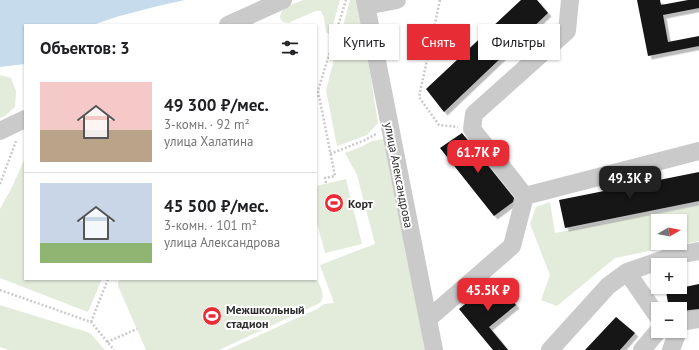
<!DOCTYPE html>
<html lang="ru">
<head>
<meta charset="utf-8">
<style>
  :root { --surface:#fff; --page:#f2f2f2; --text:#202124; --muted:#757577; --line:#e0e0e0; --accent:#e82c36 }
  body { margin:0; font-family:"PT Sans",sans-serif; background:var(--page); color:var(--text); height:100vh; display:flex; flex-direction:column; font-size:15px; white-space:nowrap }
  * { box-sizing:border-box; margin:0 }
  p { font-size:13px; color:var(--muted) }
  .icon { flex:none; width:22px; height:22px; fill:none; stroke:currentColor; stroke-width:2; stroke-linecap:round; stroke-linejoin:round }
  .map { position:relative; flex:1; overflow:hidden }
  .sheet { position:absolute; left:24px; top:24px; width:293px; height:256px; display:flex; flex-direction:column; background:var(--surface); border-radius:0px; box-shadow:0 1px 3px #0004 }
  .sheet>* { flex:none }
  .hud { position:absolute; left:329px; top:24px; width:310px; height:36px; display:flex; gap:8px }
  .needle { width:26px; rotate:81deg }
  .tools { position:absolute; left:651px; top:214px; display:grid; gap:8px }
  .tools a { display:grid; place-items:center; width:36px; height:36px; border-radius:0px; background:var(--surface); box-shadow:0 1px 3px #0004; font-size:20px }
  .price { position:absolute; translate:-50% -34px; padding:0 9px; border-radius:8px; background:var(--accent); color:#fff; font-size:13px; line-height:26px; filter:drop-shadow(0 1px 2px #0008) }
  .price::after { content:''; position:absolute; left:50%; top:24px; width:12px; height:9px; margin-left:-6px; background:inherit; clip-path:polygon(0 0,100% 0,50% 100%) }
  .price.selected { background:#222; color:#fff }
  ul { padding:0; list-style:none }
  li { display:flex; align-items:center; gap:12px; height:100px; padding:0 16px }
  li+li { border-top:1px solid var(--line) }
  li span { display:grid; place-items:center; flex:none; width:112px; height:80px; border-radius:0px; color:#555 }
  li>.icon { margin-inline-start:auto }
  span .icon { width:48px; height:48px; fill:#fffc; stroke-width:1 }
  li b { font-size:17px }
  h2 { display:flex; justify-content:space-between; align-items:center; height:48px; padding:0 16px; font-size:17px }
  .tag { padding:0 14px; border-radius:0px; background:var(--surface); box-shadow:0 1px 3px #0004; font-size:14px; line-height:36px }
  .tag.selected { background:var(--accent); color:#fff }
  .map>svg:first-child { display:block }
  .green { fill:#e3ebdb; fill-rule:evenodd }
  .water { fill:#c6dcec }
  .building { fill:#141414; filter:url(#shadow) }
  .lines { fill:none; stroke-linecap:round; stroke-linejoin:round }
  .path { stroke:#cacaca; stroke-width:2.5; stroke-dasharray:2 2; stroke-linecap:butt }
  .minor { stroke:#cacaca; stroke-width:18 }
  .labels { text-anchor:middle; dominant-baseline:central; stroke-width:4; stroke-linejoin:round; paint-order:stroke }
  .street-label { font-size:12px; fill:#2d2d2d; stroke:#fff }
  .poi-label { font-size:12px; font-weight:bold; fill:#2d2d2d; stroke:#fff; text-anchor:start }
</style>
</head>
<body>
<div class="map">
<svg width="699" height="350" viewBox="0 0 699 350">
  <defs>
    <filter id="shadow"><feDropShadow dx="3.5" dy="3.5" stdDeviation="0" flood-color="#0004"/></filter>
  </defs>
  <rect width="100%" height="100%" fill="#fff"/>
  <path class="green" d="M303,0H340L330,35L326,32L324,18L321,11H316L288,23L283,22L280,18C280,7 294,4 303,0Z
    M350,0H356L364,35L378,123L367,135L337,146L326,90Z
    M0,75L11,78L16,91L15,107L5,116L0,118Z
    M385,139L425,350H227L317,309L324,304L334,303L320,265L375,244L357,175L345,153L363,146L372,141Z
    M25,158V279H102L88,312L0,278V209L12,187Z
    M346,179L362,244L325,253L316,219V186Z
    M550,202L555,233L699,205V241L615,258L557,306L541,300L550,275L530,224L536,207ZM658,221H680V243H658Z
    M316,277C320,287 326,294 320,303L219,350H146L118,286V282L121,279H316Z
    M0,305L90,333L105,350H9L0,347Z"/>
  <path class="water" d="M0,0H185L158,6L116,17L93,25H25V64L0,67Z"/>
  <path class="building" d="M521,0H537L548,13L444,112L426,89Z
    M637,0H660L661,5L688,0H699V8L663,15L668,42L699,36V46L648,56Z
    M462,133L514,198L513,202L494,216L440,148Z
    M699,172V201L565,228L559,200Z
    M495,280L516,305L489,327L508,350H493L459,309Z
    M699,284V309L680,311V309H669L666,291Z
    M616,317L635,333L620,350H585Z"/>
  <g class="lines">
    <path class="path" d="M440,0L419,97L439,125L458,127
      M318,91L335,176L325,178L326,184
      M316,97L346,0
      M330,154L365,140L376,134
      M0,184L16,141
      M0,290L91,322L114,350
      M91,322L108,279
      M107,342L137,329"/>
    <path class="minor" d="M365,0L434,350
      M570,0L567,31L474,114L472,129L525,196L699,151
      M366,6L397,0
      M228,25L283,0
      M0,131L25,119
      M627,272L658,317
      M428,319L512,246L525,196
      M680,322L699,319
      M550,350L608,286L627,272L676,255L699,251
      M642,350L658,331
      M671,350L678,331"/>
  </g>
  <defs>
    <symbol id="stadium-disc" viewBox="-11 -11 22 22"><circle r="9.5" fill="#e82c36" stroke="#fff"/><path d="M0-5a6.5 5 0 1 0 0 10a6.5 5 0 1 0 0-10ZM-3.5-1.8h7v3.6h-7Z" fill="#fff"/></symbol>
  </defs>
  <g fill-rule="evenodd">
    <use href="#stadium-disc" x="323" y="192" width="22" height="22"/>
    <use href="#stadium-disc" x="201" y="305" width="22" height="22"/>
  </g>
  <g class="labels">
    <g class="street-label">
      <text transform="translate(399 175) rotate(79)">улица Александрова</text>
    </g>
    <g class="poi-label">
      <text x="348" y="203">Корт</text>
      <text x="226" y="309">Межшкольный<tspan x="226" dy="14">стадион</tspan></text>
    </g>
  </g>
</svg>
<div class="tools">
<a><svg class="needle" viewBox="-14 -14 28 28"><path d="M0-13l5 13h-10z" fill="#e53935"/><path d="M0 13l5-13h-10z" fill="#757577"/></svg></a>
<a>+</a>
<a>−</a>
</div>
<b class="price" style="left:478px;top:174px">61.7K ₽</b>
<b class="price selected" style="left:630px;top:200px">49.3K ₽</b>
<b class="price" style="left:488px;top:312px">45.5K ₽</b>
<div class="hud">
<a class="tag">Купить</a>
<a class="tag selected">Снять</a>
<a class="tag">Фильтры</a>
</div>
<section class="sheet">
<h2>Объектов: 3<svg class="icon" aria-label="filters" viewBox="0 0 24 24"><path d="M4 7h16M4 17h16"/><circle cx="9" cy="7" r="2"/><circle cx="15" cy="17" r="2"/></svg></h2>
<ul>
<li><span style="background:linear-gradient(#f6c9c9 60%,#b9a48a 0)"><svg class="icon" aria-label="home" viewBox="0 0 24 24"><path d="M3 11l9-7 9 7M6 9v11h12V9"/></svg></span><div><b>49 300 ₽/мес.</b><p>3-комн. · 92 m²</p><p>улица Халатина</p></div></li>
<li><span style="background:linear-gradient(#c9d6e8 75%,#8fb573 0)"><svg class="icon" aria-label="home" viewBox="0 0 24 24"><path d="M3 11l9-7 9 7M6 9v11h12V9"/></svg></span><div><b>45 500 ₽/мес.</b><p>3-комн. · 101 m²</p><p>улица Александрова</p></div></li>
</ul>
</section>
</div>
</body>
</html>
